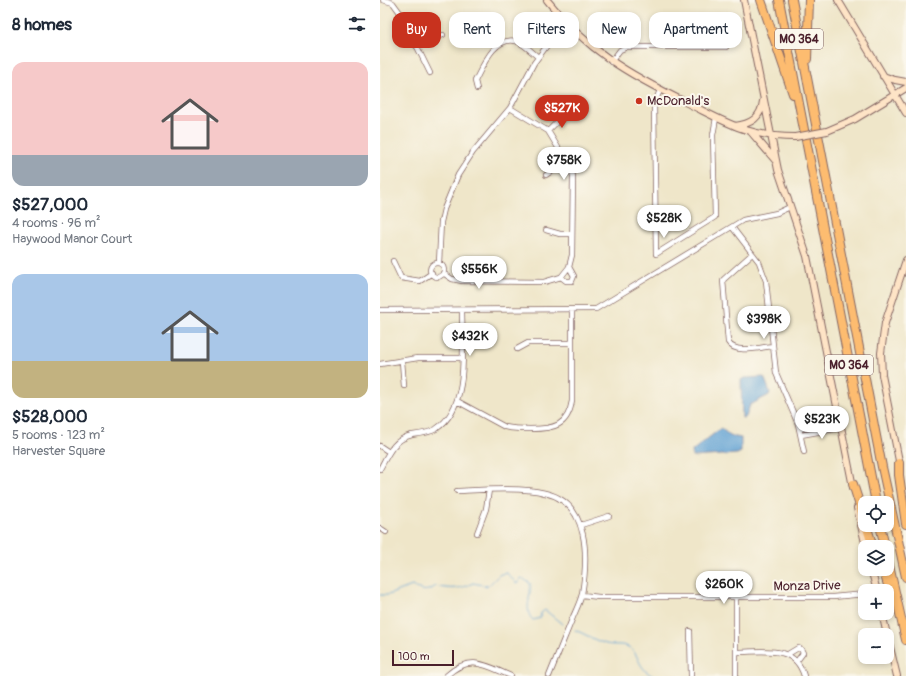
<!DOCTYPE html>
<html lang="en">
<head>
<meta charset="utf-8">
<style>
  :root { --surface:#fff; --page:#f2f2f3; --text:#1f2937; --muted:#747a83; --accent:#c8321e }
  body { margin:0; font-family:Pangolin,sans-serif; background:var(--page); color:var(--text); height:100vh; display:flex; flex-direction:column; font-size:15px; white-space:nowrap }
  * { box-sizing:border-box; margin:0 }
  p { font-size:13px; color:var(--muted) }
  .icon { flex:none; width:22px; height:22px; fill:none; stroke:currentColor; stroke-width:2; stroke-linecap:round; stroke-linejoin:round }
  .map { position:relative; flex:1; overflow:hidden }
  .side { display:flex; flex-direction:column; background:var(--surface); width:380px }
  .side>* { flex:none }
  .guide { position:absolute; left:12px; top:12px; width:380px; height:36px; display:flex; gap:8px }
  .controls { position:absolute; left:478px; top:496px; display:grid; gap:8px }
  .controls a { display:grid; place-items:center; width:36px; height:36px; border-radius:8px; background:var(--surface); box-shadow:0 2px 6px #0003; font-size:20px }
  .scale { position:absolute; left:12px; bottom:10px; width:62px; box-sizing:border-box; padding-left:4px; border:2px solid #4a1f2b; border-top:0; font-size:11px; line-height:14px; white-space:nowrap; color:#4a1f2b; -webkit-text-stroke:3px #fbf7ec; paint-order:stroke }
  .price { position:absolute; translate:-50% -34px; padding:0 9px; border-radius:14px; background:#fff; color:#222; font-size:13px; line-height:26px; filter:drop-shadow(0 1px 2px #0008) }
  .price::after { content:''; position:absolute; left:50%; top:24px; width:12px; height:9px; margin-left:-6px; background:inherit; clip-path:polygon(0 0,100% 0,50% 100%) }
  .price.current { background:var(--accent); color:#fff }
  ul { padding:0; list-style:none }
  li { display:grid; align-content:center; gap:8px; height:212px; padding:0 12px }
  li span { display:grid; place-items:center; height:124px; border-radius:12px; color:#555 }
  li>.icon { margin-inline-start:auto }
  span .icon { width:72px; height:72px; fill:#fffc; stroke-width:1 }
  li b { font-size:17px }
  h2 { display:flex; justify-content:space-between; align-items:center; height:48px; padding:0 12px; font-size:17px }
  .tag { padding:0 14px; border-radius:12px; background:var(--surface); box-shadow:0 2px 6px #0003; font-size:14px; line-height:36px }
  .tag.current { background:var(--accent); color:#fff }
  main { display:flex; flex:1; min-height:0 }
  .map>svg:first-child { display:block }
  .water { fill:#60a1d3; stroke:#55607f }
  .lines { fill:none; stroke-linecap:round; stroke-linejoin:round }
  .stream { stroke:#60a1d3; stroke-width:1 }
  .minor-casing { stroke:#846562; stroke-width:6 }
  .secondary-casing { stroke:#846562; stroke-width:8 }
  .motorway-casing { stroke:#846562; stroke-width:10 }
  .minor { stroke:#fff; stroke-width:4.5 }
  .secondary { stroke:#fee4c6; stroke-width:6 }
  .motorway { stroke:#fdbc70; stroke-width:8 }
  .secondary-bridge-casing { stroke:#846562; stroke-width:8; stroke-linecap:butt }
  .secondary-bridge { stroke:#fee4c6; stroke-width:6 }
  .poi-dot { fill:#c8321e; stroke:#fbf7ec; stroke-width:1.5 }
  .labels { text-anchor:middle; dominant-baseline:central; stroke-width:4; stroke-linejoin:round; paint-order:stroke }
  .shield { fill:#fbf7ec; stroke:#7f6065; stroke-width:1 }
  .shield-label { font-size:12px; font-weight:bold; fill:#4a1f2b }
  .poi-label { font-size:13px; fill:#4a1f2b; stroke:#fbf7ec; text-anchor:start }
  .street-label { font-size:13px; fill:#4a1f2b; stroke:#fbf7ec }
</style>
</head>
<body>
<main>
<section class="side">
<h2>8 homes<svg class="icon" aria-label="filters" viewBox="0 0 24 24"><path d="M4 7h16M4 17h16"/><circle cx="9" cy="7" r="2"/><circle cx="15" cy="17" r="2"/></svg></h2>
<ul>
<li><span style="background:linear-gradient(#f6c9c9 75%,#9aa5b1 0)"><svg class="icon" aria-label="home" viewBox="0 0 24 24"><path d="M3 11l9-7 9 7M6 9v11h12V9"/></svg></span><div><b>$527,000</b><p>4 rooms · 96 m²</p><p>Haywood Manor Court</p></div></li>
<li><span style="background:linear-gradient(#a9c7e8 70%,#c2b280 0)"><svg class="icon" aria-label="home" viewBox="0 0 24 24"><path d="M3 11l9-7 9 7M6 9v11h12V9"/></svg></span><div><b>$528,000</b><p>5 rooms · 123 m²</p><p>Harvester Square</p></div></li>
</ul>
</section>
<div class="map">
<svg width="526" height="676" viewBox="0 0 526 676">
  <rect width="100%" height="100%" fill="#fbf7ec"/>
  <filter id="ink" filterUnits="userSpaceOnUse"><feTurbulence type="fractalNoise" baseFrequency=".025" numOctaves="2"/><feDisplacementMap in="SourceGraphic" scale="8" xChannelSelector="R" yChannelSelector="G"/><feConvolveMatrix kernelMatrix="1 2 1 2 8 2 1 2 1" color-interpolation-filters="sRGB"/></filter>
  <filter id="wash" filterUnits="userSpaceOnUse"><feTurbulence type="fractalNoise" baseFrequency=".012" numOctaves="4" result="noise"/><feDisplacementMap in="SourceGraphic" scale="16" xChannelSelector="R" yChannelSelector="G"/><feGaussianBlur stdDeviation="0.9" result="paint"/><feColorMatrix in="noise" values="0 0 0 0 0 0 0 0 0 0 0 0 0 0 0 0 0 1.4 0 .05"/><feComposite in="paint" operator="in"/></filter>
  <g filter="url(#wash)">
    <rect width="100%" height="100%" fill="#efe6c9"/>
    <path class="water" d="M384,377L390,392L389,395L370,405L366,417L362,418L361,380L364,378Z
      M341,428L350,436L361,438V452L357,454L312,457V451Z"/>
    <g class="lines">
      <path class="stream" d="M0,595H8L32,586C42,591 46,593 56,586C70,590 81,589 93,583L108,586L119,575L126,572L137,584L141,578L150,583C152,595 143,611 153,620L160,618L161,613L165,610L182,624
        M195,630C205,634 216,641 226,644C234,646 243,643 250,648C260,655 257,668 273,676"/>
    </g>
  </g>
  <g filter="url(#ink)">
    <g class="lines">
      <defs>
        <path id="minor" d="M3,0L13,3L21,14L50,73
          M36,46L63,35
          M231,62L240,50L247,47H346
          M97,89L95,81C103,66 114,36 136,41C143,43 152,52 158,57
          M280,90L274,105L276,254L335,217L333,135L336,118
          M168,131L184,115
          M166,175L187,161
          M352,227L379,262L386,281L396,373L418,424L424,452
          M166,230L180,234H192
          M372,254L343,280L348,342C355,355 381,347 393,346
          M13,261L21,278L40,281L52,273
          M59,263L61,222L64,209L78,175L93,152L130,108L154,63L169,43L188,24
          M50 270a7 7 0 1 1 14 0a7 7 0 1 1-14 0Z
          M63,273L72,279L82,281L164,282L181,277L189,267L192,255L193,176L191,169L168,131L130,108
          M181,277L186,281H192L194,276L189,267
          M0,310L216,309L363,220L397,213L410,207
          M137,349L148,343H191
          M22,361L24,386
          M0,364L38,358H82
          M77,401L125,427C133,429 142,429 150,429C174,429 188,426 192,401V310
          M420,429L459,422
          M421,435L460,428
          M0,446L9,452
          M0,469C8,454 14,439 32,435C40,434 49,433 56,429C91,406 82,346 82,310
          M77,491C101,490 142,487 165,493C210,503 208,558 202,594C200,602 196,610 193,617C185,637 177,656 169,676
          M201,525L229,516
          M0,528L6,532
          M97,533L106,509L109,490
          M202,595L219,597H453L485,594
          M310,631L311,676
          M357,652C383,652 415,644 424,676
          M408,654L418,648L421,649L423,653L417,661
          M66,676C90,654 105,665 131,676
          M356,676V597"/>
        <path id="secondary" d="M167,0C207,51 250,75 307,103C348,123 369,137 415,137
          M364,0L398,170L427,256L473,487
          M458,0L526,113
          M503,76L515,80L526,82
          M355,126C371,124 381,118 383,101
          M447,131L475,119L526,88
          M371,132L395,160
          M520,466L502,375L501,353L505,323L526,260
          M477,508L486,547
          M491,569L497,591
          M502,613L507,635
          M507,635L517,676"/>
        <path id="motorway" d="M381,0L413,94
          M399,0L496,503
          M412,0L502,467L526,577
          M427,59L429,0
          M519,463V475L526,524
          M473,484L493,547
          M500,525L505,547
          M507,557L526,640
          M503,569L508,585"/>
      </defs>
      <use href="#minor" class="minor-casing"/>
      <use href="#secondary" class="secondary-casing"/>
      <use href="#motorway" class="motorway-casing"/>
      <use href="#minor" class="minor"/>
      <use href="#secondary" class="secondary"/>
      <use href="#motorway" class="motorway"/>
      <defs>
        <path id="secondary-bridge" d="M415,137L447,131"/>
      </defs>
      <use href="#secondary-bridge" class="secondary-bridge-casing"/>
      <use href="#secondary-bridge" class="secondary-bridge"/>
    </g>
  </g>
  <circle class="poi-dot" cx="259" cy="101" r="4"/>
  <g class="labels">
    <g class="shield">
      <rect x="395" y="29" width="48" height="20" rx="3"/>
      <rect x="445" y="355" width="48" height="20" rx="3"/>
    </g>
    <g class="shield-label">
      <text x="419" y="39">MO 364</text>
      <text x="469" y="365">MO 364</text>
    </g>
    <g class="poi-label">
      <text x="267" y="101">McDonald's</text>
    </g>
    <g class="street-label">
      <text transform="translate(427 586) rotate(-1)">Monza Drive</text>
    </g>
  </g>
</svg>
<div class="controls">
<a><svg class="icon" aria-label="locate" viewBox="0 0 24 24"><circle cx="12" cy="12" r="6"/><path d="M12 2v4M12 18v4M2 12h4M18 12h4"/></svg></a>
<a><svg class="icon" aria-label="layers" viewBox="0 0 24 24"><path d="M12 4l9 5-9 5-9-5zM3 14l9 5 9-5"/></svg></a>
<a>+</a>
<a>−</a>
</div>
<div class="scale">100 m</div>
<b class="price current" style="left:182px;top:129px">$527K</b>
<b class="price" style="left:184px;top:181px">$758K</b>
<b class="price" style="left:284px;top:239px">$528K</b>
<b class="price" style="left:99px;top:290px">$556K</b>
<b class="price" style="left:384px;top:340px">$398K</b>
<b class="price" style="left:90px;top:357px">$432K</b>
<b class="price" style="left:442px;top:440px">$523K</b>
<b class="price" style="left:344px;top:605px">$260K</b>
<div class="guide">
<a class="tag current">Buy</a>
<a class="tag">Rent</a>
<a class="tag">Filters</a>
<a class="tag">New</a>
<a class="tag">Apartment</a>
</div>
</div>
</main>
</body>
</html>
